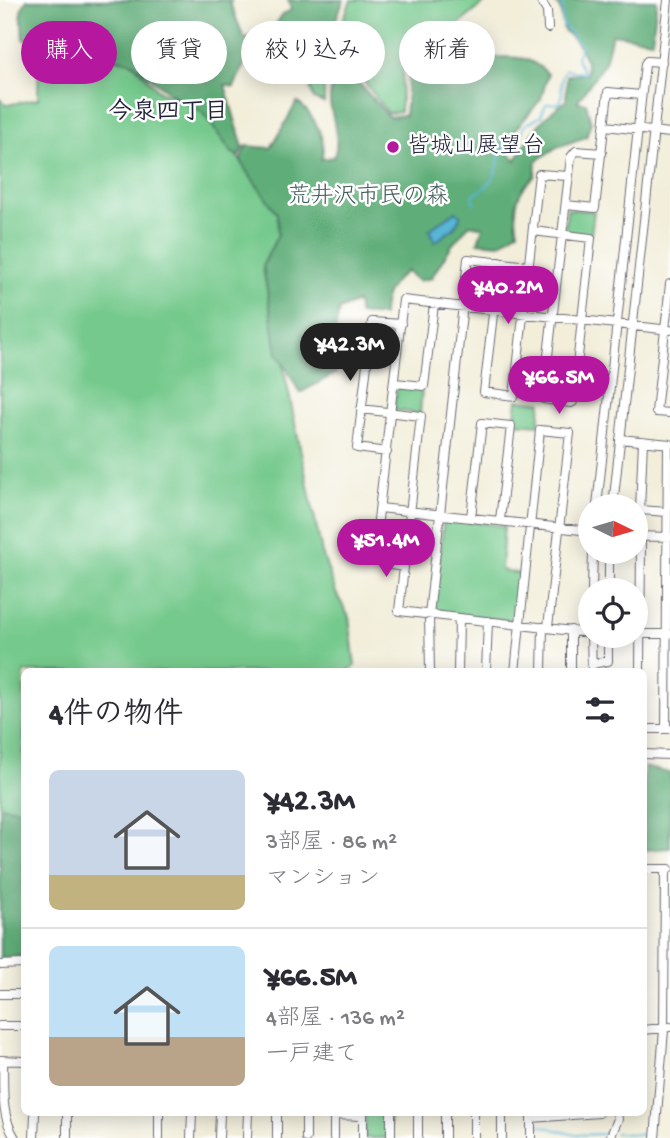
<!DOCTYPE html>
<html lang="ja">
<head>
<meta charset="utf-8">
<style>
  :root { --surface:#fff; --page:#f2f2f3; --text:#2b2b33; --muted:#7c7c81; --line:#e1e1e2; --accent:#b5179e }
  body { margin:0; font-family:"Gochi Hand","Klee One",sans-serif; background:var(--page); color:var(--text); height:100vh; display:flex; flex-direction:column; font-size:26px; white-space:nowrap }
  * { box-sizing:border-box; margin:0 }
  p { font-size:23px; color:var(--muted) }
  .icon { flex:none; width:38px; height:38px; fill:none; stroke:currentColor; stroke-width:2; stroke-linecap:round; stroke-linejoin:round }
  .map { position:relative; flex:1; overflow:hidden }
  .side { position:absolute; left:21px; top:668px; width:626px; height:448px; display:flex; flex-direction:column; background:var(--surface); border-radius:10px; box-shadow:0 4px 18px #0003 }
  .side>* { flex:none }
  .guide { position:absolute; left:21px; top:21px; width:628px; height:63px; display:flex; gap:14px }
  .needle { width:46px; rotate:95deg }
  .buttons { position:absolute; left:578px; top:494px; display:grid; gap:14px }
  .buttons a { display:grid; place-items:center; width:70px; height:70px; border-radius:50%; background:var(--surface); box-shadow:0 4px 18px #0003; font-size:35px }
  .price { position:absolute; translate:-50% -60px; padding:0 16px; border-radius:24px; background:var(--accent); color:#fff; font-size:23px; line-height:46px; filter:drop-shadow(0 2px 4px #0008) }
  .price::after { content:''; position:absolute; left:50%; top:42px; width:21px; height:16px; margin-left:-10px; background:inherit; clip-path:polygon(0 0,100% 0,50% 100%) }
  .price.active { background:#222; color:#fff }
  ul { padding:0; list-style:none }
  li { display:flex; align-items:center; gap:21px; height:175px; padding:0 28px }
  li+li { border-top:2px solid var(--line) }
  li span { display:grid; place-items:center; flex:none; width:196px; height:140px; border-radius:10px; color:#555 }
  li>.icon { margin-inline-start:auto }
  span .icon { width:84px; height:84px; fill:#fffc; stroke-width:1 }
  li b { font-size:30px }
  h2 { display:flex; justify-content:space-between; align-items:center; height:84px; padding:0 28px; font-size:30px }
  .chip { padding:0 24px; border-radius:32px; background:var(--surface); box-shadow:0 4px 18px #0003; font-size:24px; line-height:63px }
  .chip.active { background:var(--accent); color:#fff }
  .map>svg:first-child { display:block }
  .green { fill:#74c98c; stroke:#4b7664; stroke-width:2 }
  .forest { fill:#5fad78; stroke:#40685a; stroke-width:2 }
  .water { fill:#59b6d7; stroke:#3e6c89; stroke-width:2 }
  .lines { fill:none; stroke-linecap:round; stroke-linejoin:round }
  .stream { stroke:#59b6d7; stroke-width:2 }
  .minor-casing { stroke:#6b6973; stroke-width:10 }
  .minor { stroke:#fff; stroke-width:8 }
  .poi-dot { fill:#b5179e; stroke:#fff; stroke-width:2.5 }
  .labels { text-anchor:middle; dominant-baseline:central; stroke-width:5; stroke-linejoin:round; paint-order:stroke }
  .poi-label { font-size:23px; fill:#22223b; stroke:#fff; text-anchor:start }
  .park-label { font-size:23px; fill:#3f5c57; stroke:#fff }
  .neighbourhood-label { font-size:24px; font-weight:bold; fill:#22223b; stroke:#fff }
</style>
</head>
<body>
<div class="map">
<svg width="670" height="1138" viewBox="0 0 670 1138">
  <rect width="100%" height="100%" fill="#fff"/>
  <filter id="ink" filterUnits="userSpaceOnUse"><feTurbulence type="fractalNoise" baseFrequency=".0143" numOctaves="2"/><feDisplacementMap in="SourceGraphic" scale="14" xChannelSelector="R" yChannelSelector="G"/><feConvolveMatrix kernelMatrix="1 2 1 2 8 2 1 2 1" color-interpolation-filters="sRGB"/></filter>
  <filter id="wash" filterUnits="userSpaceOnUse"><feTurbulence type="fractalNoise" baseFrequency=".00686" numOctaves="4" result="noise"/><feDisplacementMap in="SourceGraphic" scale="28" xChannelSelector="R" yChannelSelector="G"/><feGaussianBlur stdDeviation="1.57" result="paint"/><feColorMatrix in="noise" values="0 0 0 0 0 0 0 0 0 0 0 0 0 0 0 0 0 1.4 0 .05"/><feComposite in="paint" operator="in"/></filter>
  <g filter="url(#wash)">
    <rect width="100%" height="100%" fill="#f2eeda"/>
    <path class="green" d="M351,0H488L440,40L417,34L404,55L400,112L388,113L356,71L337,69L324,81V103L314,99L308,80L324,68Z
      M66,44L102,47L135,65L159,91L203,110L278,212L280,234L263,269L322,553L336,593L349,617L355,666L347,672H24V810L0,812V99L6,105L38,99L39,50Z
      M567,209L594,211L591,235L565,232Z
      M397,386L422,388L420,414L394,410Z
      M517,400L541,402L539,425L514,423Z
      M444,518L504,526L501,570L521,574L514,621L433,612Z
      M365,1113H390L389,1138H365Z"/>
    <path class="forest" d="M27,0H232L230,3L244,38L272,31L282,15L291,10L288,0H344C328,35 327,52 296,79L268,63L246,60L234,87L225,85L243,147L239,156L232,153L202,112L171,94L133,63L71,47L53,50L23,39L21,10Z
      M553,0H657L652,40L612,34L605,62L577,102L586,103L591,122L586,137L557,147L536,161L535,176C516,191 513,208 518,231L500,244L478,242L483,227L470,224L452,245L431,278L418,281L407,271C390,283 383,296 383,316L359,314L357,302L339,310L331,352L336,373L300,393L277,353L263,265L278,234L277,213L245,169L241,159L246,146L271,148L297,102C313,113 328,139 321,159L334,157C345,123 317,105 338,76L354,78L389,117L405,115C408,87 406,60 425,38C440,44 456,53 472,56C504,62 521,47 548,74L541,99L502,146L516,160C529,136 542,116 566,101L567,75L586,74C588,56 579,42 564,31L560,8Z
      M644,767L670,773V848L646,850L644,847Z
      M0,806L24,810V956L0,958Z"/>
    <path class="water" d="M456,211L461,216L454,228L435,242L429,230Z"/>
    <g class="lines">
      <path class="stream" d="M474,203L472,195C509,179 490,154 511,135L520,136L525,125L541,116L546,104L560,103C565,92 557,81 566,69L584,74L577,58L581,46L563,25L562,0
        M535,1124L575,1135L606,1134
        M615,1133L645,1135"/>
    </g>
  </g>
  <g filter="url(#ink)">
    <g class="lines">
      <defs>
        <path id="minor" d="M540,0L547,11L548,28
          M605,126L670,133
          M566,205L595,208L608,92L641,95
          M533,231L591,238L573,402L571,403L543,399L571,157L576,151L602,153
          M499,262L484,392L514,396L539,174L568,176
          M670,284L656,412L670,413
          M331,359L353,340L370,341
          M395,383L424,386L434,304
          M361,409L421,416L404,567
          M620,439L670,444
          M643,441L640,510L667,512
          M387,452L357,448L372,322L401,324
          M597,506L645,64L647,61L662,62
          M613,506L668,0
          M380,508L590,531
          M471,517L482,423L511,426L500,520
          M635,536L670,537
          M592,590L593,551
          M609,590V551
          M590,633L399,611L404,567L384,564L375,546L403,300L670,330
          M635,634H670
          M591,635L592,672
          M592,664L608,661V635
          M430,672L429,615L468,259L529,266
          M458,672L459,618
          M486,672L488,621
          M515,672L540,430L570,433L548,627
          M542,672L543,627
          M571,672V630
          M640,672L641,537
          M644,729H669
          M666,729L668,444
          M644,754L670,755
          M644,869H669
          M0,965L24,964
          M0,994H24
          M0,1026H24
          M644,1030L670,1027
          M0,1060L24,1061
          M3,1060C4,1088 0,1114 15,1138
          M277,1113V1138
          M418,1113V1138
          M334,1115L363,1116
          M531,1118L599,1113
          M34,1138L35,1113
          M67,1138V1113
          M159,1138V1113
          M191,1138L192,1113
          M219,1138L220,1113
          M247,1138L248,1113
          M306,1138V1113
          M334,1138V1113
          M363,1138V1113
          M391,1138V1113
          M445,1138V1113
          M474,1138V1113
          M502,1138V1113
          M531,1138V1116
          M610,1138L618,1119L617,1113
          M655,1138L664,1030L665,869"/>
      </defs>
      <use href="#minor" class="minor-casing"/>
      <use href="#minor" class="minor"/>
    </g>
  </g>
  <circle class="poi-dot" cx="393" cy="147" r="7"/>
  <g class="labels">
    <g class="poi-label">
      <text x="407" y="147">皆城山展望台</text>
    </g>
    <g class="park-label">
      <text x="368" y="197">荒井沢市民の森</text>
    </g>
    <g class="neighbourhood-label">
      <text x="168" y="113">今泉四丁目</text>
    </g>
  </g>
</svg>
<div class="buttons">
<a><svg class="needle" viewBox="-14 -14 28 28"><path d="M0-13l5 13h-10z" fill="#e53935"/><path d="M0 13l5-13h-10z" fill="#7c7c81"/></svg></a>
<a><svg class="icon" aria-label="locate" viewBox="0 0 24 24"><circle cx="12" cy="12" r="6"/><path d="M12 2v4M12 18v4M2 12h4M18 12h4"/></svg></a>
</div>
<b class="price" style="left:508px;top:326px">¥40.2M</b>
<b class="price active" style="left:350px;top:383px">¥42.3M</b>
<b class="price" style="left:559px;top:416px">¥66.5M</b>
<b class="price" style="left:386px;top:579px">¥51.4M</b>
<div class="guide">
<a class="chip active">購入</a>
<a class="chip">賃貸</a>
<a class="chip">絞り込み</a>
<a class="chip">新着</a>
</div>
<section class="side">
<h2>4件の物件<svg class="icon" aria-label="filters" viewBox="0 0 24 24"><path d="M4 7h16M4 17h16"/><circle cx="9" cy="7" r="2"/><circle cx="15" cy="17" r="2"/></svg></h2>
<ul>
<li><span style="background:linear-gradient(#c9d6e8 75%,#c2b280 0)"><svg class="icon" aria-label="home" viewBox="0 0 24 24"><path d="M3 11l9-7 9 7M6 9v11h12V9"/></svg></span><div><b>¥42.3M</b><p>3部屋 · 86 m²</p><p>マンション</p></div></li>
<li><span style="background:linear-gradient(#bfe0f5 65%,#b9a48a 0)"><svg class="icon" aria-label="home" viewBox="0 0 24 24"><path d="M3 11l9-7 9 7M6 9v11h12V9"/></svg></span><div><b>¥66.5M</b><p>4部屋 · 136 m²</p><p>一戸建て</p></div></li>
</ul>
</section>
</div>
</body>
</html>
